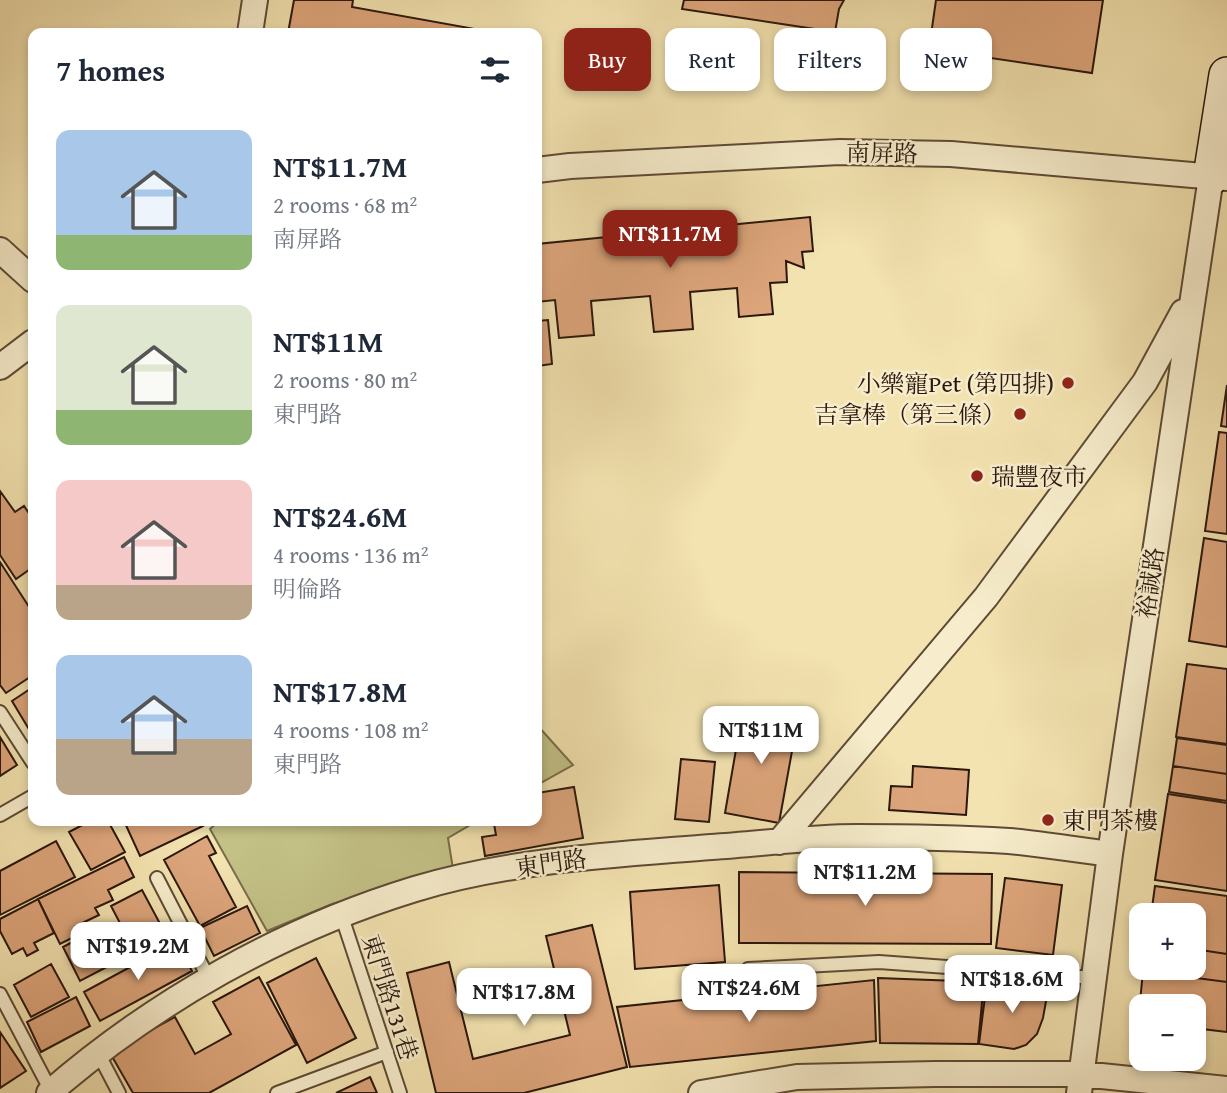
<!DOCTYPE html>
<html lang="en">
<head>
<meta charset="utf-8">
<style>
  :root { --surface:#fff; --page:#f2f2f3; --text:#1f2937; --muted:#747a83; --accent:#8f2418 }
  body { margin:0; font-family:"Gentium Book Plus","Noto Serif TC",serif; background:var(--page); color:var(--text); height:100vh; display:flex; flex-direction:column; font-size:26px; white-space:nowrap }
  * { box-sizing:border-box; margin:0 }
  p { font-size:23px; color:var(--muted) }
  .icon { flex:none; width:38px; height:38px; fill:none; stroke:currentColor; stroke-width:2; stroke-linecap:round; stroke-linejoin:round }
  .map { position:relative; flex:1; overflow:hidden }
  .drawer { position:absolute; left:28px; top:28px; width:514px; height:798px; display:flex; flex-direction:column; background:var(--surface); border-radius:14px; box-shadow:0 4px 10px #0003 }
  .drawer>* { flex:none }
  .banner { position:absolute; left:564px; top:28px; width:558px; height:63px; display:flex; gap:14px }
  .controls { position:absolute; left:1129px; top:903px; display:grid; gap:14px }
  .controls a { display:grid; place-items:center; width:77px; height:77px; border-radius:14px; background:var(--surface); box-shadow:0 4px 10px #0003; font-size:35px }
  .price { position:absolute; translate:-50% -60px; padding:0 16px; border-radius:14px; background:#fff; color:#222; font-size:23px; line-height:46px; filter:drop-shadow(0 2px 4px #0008) }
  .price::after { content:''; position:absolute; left:50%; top:42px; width:21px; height:16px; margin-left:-10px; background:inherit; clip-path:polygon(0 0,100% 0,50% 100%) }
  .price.selected { background:var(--accent); color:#fff }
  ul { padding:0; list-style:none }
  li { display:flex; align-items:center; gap:21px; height:175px; padding:0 28px }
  li span { display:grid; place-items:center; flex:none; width:196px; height:140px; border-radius:14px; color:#555 }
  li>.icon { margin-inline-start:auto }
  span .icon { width:84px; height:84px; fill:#fffc; stroke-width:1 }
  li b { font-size:30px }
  h2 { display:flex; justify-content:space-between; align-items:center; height:84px; padding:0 28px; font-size:30px }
  .pill { padding:0 24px; border-radius:14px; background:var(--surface); box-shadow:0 4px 10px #0003; font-size:24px; line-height:63px }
  .pill.selected { background:var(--accent); color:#fff }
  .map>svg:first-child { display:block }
  .grass { fill:#c3c186; stroke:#776c4a; stroke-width:2 }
  .building { fill:#dda57b; stroke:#2b170d; stroke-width:2 }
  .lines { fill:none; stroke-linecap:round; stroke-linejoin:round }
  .lane-casing { stroke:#5d4a36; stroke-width:16 }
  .street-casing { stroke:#5d4a36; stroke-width:28 }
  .secondary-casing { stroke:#2b170d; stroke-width:38 }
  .lane { stroke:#f7edcc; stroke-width:12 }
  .street { stroke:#f7edcc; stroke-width:24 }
  .secondary { stroke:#f7edcc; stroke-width:35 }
  .poi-dot { fill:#8f2418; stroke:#f7edcc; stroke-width:2.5 }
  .labels { text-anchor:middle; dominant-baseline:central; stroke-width:5; stroke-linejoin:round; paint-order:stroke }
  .street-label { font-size:24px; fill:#2b170d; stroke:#f7edcc }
  .poi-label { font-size:24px; fill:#2b170d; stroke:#f7edcc; text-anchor:end }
</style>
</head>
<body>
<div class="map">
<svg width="1227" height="1093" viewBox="0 0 1227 1093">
  <rect width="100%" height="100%" fill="#f3e3b0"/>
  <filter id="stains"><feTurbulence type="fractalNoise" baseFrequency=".00286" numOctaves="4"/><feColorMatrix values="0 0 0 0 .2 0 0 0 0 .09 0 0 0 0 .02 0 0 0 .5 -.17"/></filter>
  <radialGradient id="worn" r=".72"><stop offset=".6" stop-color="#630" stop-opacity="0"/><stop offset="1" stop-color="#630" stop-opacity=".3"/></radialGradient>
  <path class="grass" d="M537,725L573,765L537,785Z
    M219,821H477L448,838L453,869L332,904L267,931L210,829Z"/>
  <path class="building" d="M294,0H353L352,7L486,31V33H288Z
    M684,0H844L839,9L835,32L682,9Z
    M936,0H1103L1092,73L929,49Z
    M810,217L813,251L802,252L804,268L786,261L787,282L770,283L773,314L739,317L737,288L690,292L693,329L654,332L650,296L591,301L594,335L559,338L555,300L537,302V244Z
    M548,320L552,364L537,366V321Z
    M1227,385V427L1221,426Z
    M1219,432L1227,433V534L1205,531Z
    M0,491L15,512L24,506L33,519V567L16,579L0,555Z
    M1204,538L1227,542V647L1189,641Z
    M0,562L33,613V675L6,693L0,685Z
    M1187,664L1227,669V744L1176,737Z
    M33,687V736L12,701Z
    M743,709L798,718L779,823L725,813Z
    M0,737L17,765L0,776Z
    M1177,738L1227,745V774L1173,766Z
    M681,759L715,762L709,822L675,819Z
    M913,766L969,770L966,815L889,810L891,786L912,787Z
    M1173,766L1227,774V801L1169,792Z
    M574,787L583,838L485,856L482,837L496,835L494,824L513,821H537V793Z
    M1168,794L1227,803V891L1155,880Z
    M90,821H108L125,852L91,870L69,832Z
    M124,821H200L203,826L140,856Z
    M207,836L216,853L209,856L236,907L200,926L164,860Z
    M56,841L75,877L0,915V871Z
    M124,857L134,877L108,890L113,900L95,908L99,915L76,926L80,934L60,944L38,899Z
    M739,872L992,874L991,944L739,943Z
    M1005,878L1062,885L1053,955L996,948Z
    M719,885L725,962L635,969L630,892Z
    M1155,886L1227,896V954L1194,949V915H1151Z
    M142,890L165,933L134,950L111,906Z
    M38,899L54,933L34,943L38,950L27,956L23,948L12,954L0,931V919Z
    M247,906L260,933L214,956L200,928Z
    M104,925L122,959L80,981L63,947Z
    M592,925L627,1067L524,1093H436L407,973L449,962L473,1059L570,1035L546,936Z
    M176,942L192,971L100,1021L84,992Z
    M1194,949L1227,954V982L1143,971L1144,968H1194Z
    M316,958L356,1038L307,1063L267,983Z
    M51,964L69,997L31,1017L14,985Z
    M1143,971L1227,982V1032L1194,1028V1006H1146L1140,1002Z
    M259,977L296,1045L209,1093H133L110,1053L175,1017L195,1054L231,1034L213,1002Z
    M878,978L984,982L978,1044L880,1043Z
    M874,980L876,1041L630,1067L617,1007Z
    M987,981L1048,990L1043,1018L1037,1034L1026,1045L1014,1049L979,1044Z
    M76,997L90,1026L41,1052L27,1022Z
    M0,1032L26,1071L0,1088Z
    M370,1077L377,1093H336Z"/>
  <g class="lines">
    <defs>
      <path id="lane" d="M0,712L33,763
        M0,815L33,796
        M157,878L209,979
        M341,914L400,1093
        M748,969L879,962L1094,978
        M0,994L51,1091
        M98,1053L119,1093
        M277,1093L387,1052"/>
      <path id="street" d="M250,33L255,0
        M537,170L570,166L840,152L951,154L1227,178
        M0,250L33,280
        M0,367L33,342
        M779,842L986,597L1145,382L1183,312
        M49,1093C155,1001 281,930 415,889C510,860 613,855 711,847C759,844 809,837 857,837C907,837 959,838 1009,841C1043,844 1076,850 1110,854
        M701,1093L797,1077L935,1074H1082L1227,1089
        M1079,1093L1110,854L1211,177"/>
      <path id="secondary" d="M1211,177L1227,75"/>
    </defs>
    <use href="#lane" class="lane-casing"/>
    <use href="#street" class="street-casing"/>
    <use href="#secondary" class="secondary-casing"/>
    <use href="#lane" class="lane"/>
    <use href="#street" class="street"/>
    <use href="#secondary" class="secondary"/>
  </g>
  <g class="poi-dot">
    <circle cx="1068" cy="383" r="7"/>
    <circle cx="1020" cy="414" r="7"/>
    <circle cx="977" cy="476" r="7"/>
    <circle cx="1048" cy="820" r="7"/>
  </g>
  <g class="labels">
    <g class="street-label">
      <text transform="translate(882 153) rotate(1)">南屏路</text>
      <text transform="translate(1150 583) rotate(-82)">裕誠路</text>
      <text transform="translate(551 863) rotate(-8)">東門路</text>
      <text transform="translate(390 997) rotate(72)">東門路131巷</text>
    </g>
    <g class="poi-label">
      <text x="1054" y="383">小樂寵Pet (第四排)</text>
      <text x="1006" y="414">吉拿棒（第三條）</text>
      <text x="991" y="476" text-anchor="start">瑞豐夜市</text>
      <text x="1062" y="820" text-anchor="start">東門茶樓</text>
    </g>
  </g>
  <rect width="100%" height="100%" filter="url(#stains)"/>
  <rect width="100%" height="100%" fill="url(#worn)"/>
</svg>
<div class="controls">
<a>+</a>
<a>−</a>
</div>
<b class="price selected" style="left:670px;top:270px">NT$11.7M</b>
<b class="price" style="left:761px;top:766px">NT$11M</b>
<b class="price" style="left:865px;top:908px">NT$11.2M</b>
<b class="price" style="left:138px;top:982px">NT$19.2M</b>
<b class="price" style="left:1012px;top:1015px">NT$18.6M</b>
<b class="price" style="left:749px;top:1024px">NT$24.6M</b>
<b class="price" style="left:524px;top:1028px">NT$17.8M</b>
<div class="banner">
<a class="pill selected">Buy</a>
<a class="pill">Rent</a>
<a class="pill">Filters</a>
<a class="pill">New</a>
</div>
<section class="drawer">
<h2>7 homes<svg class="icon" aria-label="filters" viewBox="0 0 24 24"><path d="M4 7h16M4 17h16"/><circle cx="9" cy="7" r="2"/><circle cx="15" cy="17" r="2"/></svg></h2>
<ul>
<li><span style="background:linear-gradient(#a9c7e8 75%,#8fb573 0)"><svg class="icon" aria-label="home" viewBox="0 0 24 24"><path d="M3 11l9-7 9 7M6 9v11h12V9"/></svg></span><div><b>NT$11.7M</b><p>2 rooms · 68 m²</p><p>南屏路</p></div></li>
<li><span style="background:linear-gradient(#dfe7d0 75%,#8fb573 0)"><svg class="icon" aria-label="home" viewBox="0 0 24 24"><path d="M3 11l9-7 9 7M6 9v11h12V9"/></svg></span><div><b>NT$11M</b><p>2 rooms · 80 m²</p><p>東門路</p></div></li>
<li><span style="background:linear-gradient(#f6c9c9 75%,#b9a48a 0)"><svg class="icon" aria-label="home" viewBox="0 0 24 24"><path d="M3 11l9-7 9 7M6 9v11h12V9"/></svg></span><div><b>NT$24.6M</b><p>4 rooms · 136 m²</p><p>明倫路</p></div></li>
<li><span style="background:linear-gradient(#a9c7e8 60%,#b9a48a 0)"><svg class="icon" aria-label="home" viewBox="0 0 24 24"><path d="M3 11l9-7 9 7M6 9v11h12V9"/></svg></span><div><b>NT$17.8M</b><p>4 rooms · 108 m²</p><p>東門路</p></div></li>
</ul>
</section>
</div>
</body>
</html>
